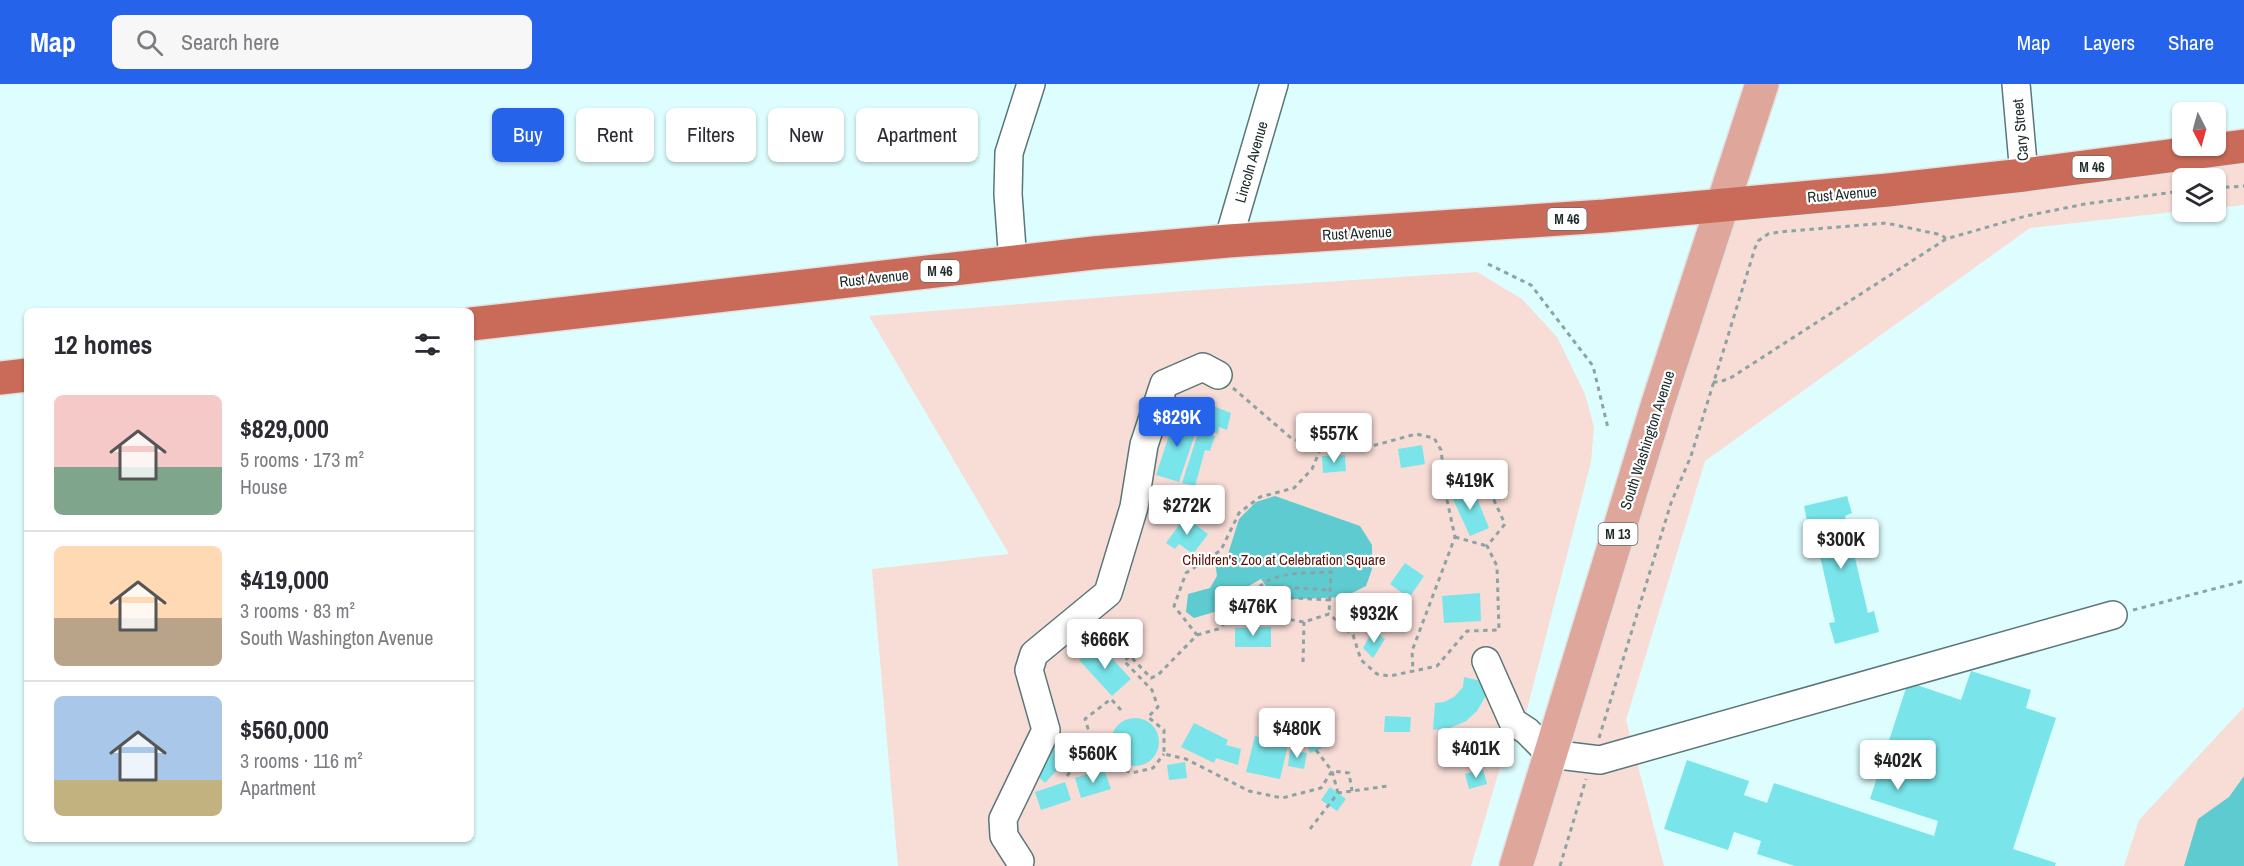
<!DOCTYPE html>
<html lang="en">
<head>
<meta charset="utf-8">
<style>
  :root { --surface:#fff; --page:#f7f7f7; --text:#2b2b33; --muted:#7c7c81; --line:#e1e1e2; --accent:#2563eb }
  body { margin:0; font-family:"Archivo Narrow",sans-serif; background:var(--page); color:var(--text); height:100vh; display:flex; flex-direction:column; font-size:22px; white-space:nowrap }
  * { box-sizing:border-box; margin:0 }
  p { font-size:20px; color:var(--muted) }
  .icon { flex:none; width:33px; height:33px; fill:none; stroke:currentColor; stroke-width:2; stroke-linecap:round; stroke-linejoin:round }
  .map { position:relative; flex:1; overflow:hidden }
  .side { position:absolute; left:24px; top:224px; width:450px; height:534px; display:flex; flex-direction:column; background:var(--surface); border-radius:9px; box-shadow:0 2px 4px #0004 }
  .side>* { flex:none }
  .top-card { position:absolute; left:492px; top:24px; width:570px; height:54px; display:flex; gap:12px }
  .needle { width:39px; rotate:174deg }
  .buttons { position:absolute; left:2172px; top:18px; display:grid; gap:12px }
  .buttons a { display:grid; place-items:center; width:54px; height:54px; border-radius:9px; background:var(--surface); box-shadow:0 2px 4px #0004; font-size:30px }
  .price { position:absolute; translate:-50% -51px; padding:0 14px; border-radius:6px; background:#fff; color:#222; font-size:20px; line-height:39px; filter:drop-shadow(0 2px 3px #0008) }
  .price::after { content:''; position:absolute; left:50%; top:36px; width:18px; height:14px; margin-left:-9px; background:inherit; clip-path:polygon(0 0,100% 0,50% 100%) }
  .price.active { background:var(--accent); color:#fff }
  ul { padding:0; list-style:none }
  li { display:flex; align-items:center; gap:18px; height:150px; padding:0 30px }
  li+li { border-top:2px solid var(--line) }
  li span { display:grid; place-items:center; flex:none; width:168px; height:120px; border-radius:9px; color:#555 }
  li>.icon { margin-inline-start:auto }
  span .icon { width:72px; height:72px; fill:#fffc; stroke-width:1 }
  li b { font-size:26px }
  h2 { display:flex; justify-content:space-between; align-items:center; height:72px; padding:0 30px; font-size:26px }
  .tag { padding:0 21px; border-radius:9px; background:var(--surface); box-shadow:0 2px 4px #0004; font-size:21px; line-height:54px }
  .tag.active { background:var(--accent); color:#fff }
  header { display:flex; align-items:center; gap:36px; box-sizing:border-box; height:84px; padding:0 30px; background:var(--accent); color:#fff }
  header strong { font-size:28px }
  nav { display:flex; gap:33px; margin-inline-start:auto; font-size:21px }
  .search { width:420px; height:54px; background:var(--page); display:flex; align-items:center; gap:15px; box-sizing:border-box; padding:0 21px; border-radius:9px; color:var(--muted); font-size:22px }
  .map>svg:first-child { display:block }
  .green { fill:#f8dcd6 }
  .water { fill:#5dcbcf }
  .building { fill:#79e5ea }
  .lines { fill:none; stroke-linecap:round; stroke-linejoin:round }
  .minor-casing { stroke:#5a7677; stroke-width:30 }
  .major-casing { stroke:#e0e1e1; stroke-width:36 }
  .highway-casing { stroke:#e0e1e1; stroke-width:36 }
  .path { stroke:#8ca3a4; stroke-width:3; stroke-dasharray:4.5 4.5; stroke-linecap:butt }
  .minor { stroke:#fff; stroke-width:27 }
  .major { stroke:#dfa69b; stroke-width:33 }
  .highway { stroke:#ca6b59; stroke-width:33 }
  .labels { text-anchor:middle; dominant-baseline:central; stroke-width:4.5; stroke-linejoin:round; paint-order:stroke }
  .shield { fill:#fff; stroke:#636b6b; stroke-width:1.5 }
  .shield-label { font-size:14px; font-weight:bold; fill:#202c2c }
  .street-label { font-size:15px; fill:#202c2c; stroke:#fff }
  .park-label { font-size:15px; fill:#581106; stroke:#fff }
</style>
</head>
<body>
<header>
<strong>Map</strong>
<div class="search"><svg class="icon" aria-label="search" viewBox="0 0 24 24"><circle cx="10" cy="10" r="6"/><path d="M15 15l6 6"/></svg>Search here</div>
<nav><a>Map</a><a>Layers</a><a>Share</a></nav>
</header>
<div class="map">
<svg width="2244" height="782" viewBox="0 0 2244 782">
  <rect width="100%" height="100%" fill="#defdfe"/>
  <path class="green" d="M2244,62V121L2216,124V94H2182V127L2030,144L1705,377L1626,636L1664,782H1516L1724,120Z
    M1477,188L1522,215L1557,253L1585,310L1594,343L1591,378L1525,633L1499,687L1471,782H898L872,485L1009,470L869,232L1185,207Z
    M2244,623V782H2124L2139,736Z"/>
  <path class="water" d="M1275,412L1360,442L1372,461V485L1366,502L1344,513L1276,516L1261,495L1247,503L1228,502L1221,526L1194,534L1186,528L1188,510L1210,504L1217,492L1215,477L1228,470L1239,435L1256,418Z
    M2244,692V782H2184L2198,735L2229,713Z"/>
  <path class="building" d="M1208,320L1231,329L1227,346L1219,343L1218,350L1202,342Z
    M1176,330L1199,338L1179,398L1156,391Z
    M1199,346L1215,352L1210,367L1205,366L1195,402L1182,399Z
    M1422,361L1425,380L1401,384L1398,365Z
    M1345,371L1346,387L1323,389L1322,372Z
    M1472,402L1489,444L1470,452L1451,411Z
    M1847,412L1852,429L1845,432L1868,529L1874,527L1879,548L1835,560L1829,539L1835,538L1813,441L1808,442L1804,422Z
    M1185,433L1208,450L1193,470L1179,460L1175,465L1166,459Z
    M1405,479L1424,492L1409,514L1390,500Z
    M1480,509L1481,537L1444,539L1442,512Z
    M1271,543V563H1235V544Z
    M1373,546L1385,555L1373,574L1363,564Z
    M1098,559L1131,595L1112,612L1079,576Z
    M1971,587L2031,606L2026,624L2056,634L2013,765L2056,779L2055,782H1795L1757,770L1761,757L1734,748L1728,766L1664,745L1687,676L1749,697L1744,711L1767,719L1774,699L1934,752L1938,737L1870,715L1908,598L1961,616Z
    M1464,593L1490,599L1484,615L1477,627L1466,637L1450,644L1433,646L1435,619L1444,618L1454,613L1463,603Z
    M1310,631L1322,664L1310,669L1297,636Z
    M1385,632L1411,633L1410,648H1384Z
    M1111 658a24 24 0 1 1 48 0a24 24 0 1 1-48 0Z
    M1194,639L1228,656L1226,661L1241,665L1238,681L1216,674L1214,679L1181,663Z
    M1255,652L1288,661L1280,695L1246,688Z
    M1058,656L1073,669L1045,699L1033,688L1038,677Z
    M1290,666L1307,669L1304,685L1288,682Z
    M1185,678L1187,694L1169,696L1167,681Z
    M1104,685L1111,705L1081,714L1075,694Z
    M1483,685L1487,700L1469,705L1465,690Z
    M1065,698L1071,716L1041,726L1035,708Z
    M1330,703L1346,715L1337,727L1321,716Z"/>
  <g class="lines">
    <defs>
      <path id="minor" d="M2016,0L2024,91
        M1228,157L1274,0
        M1013,179L1008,110L1009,69L1031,0
        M1486,577L1513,638L1527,647L1550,670L1600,676L2113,531
        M1020,777L1004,752L1003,735L1046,646L1029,586L1034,570L1108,509L1134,423L1144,361L1164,300L1203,283L1218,291"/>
      <path id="major" d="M1516,782L1658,319L1762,0"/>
      <path id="highway" d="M471,240L1093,169L1228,157L1605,132L1888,106L2024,91L2244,62
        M0,294L27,291"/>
    </defs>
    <use href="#minor" class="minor-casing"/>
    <use href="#major" class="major-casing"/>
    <use href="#highway" class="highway-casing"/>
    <path class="path" d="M2216,104L2244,102
      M1488,180L1531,201L1593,282L1608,344
      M1713,298H1720L1732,293L1946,155L2026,132L2085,120L2182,107
      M1233,304L1291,354L1320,366L1372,362L1416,350L1434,354L1441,366L1447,416L1455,453L1412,567L1413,587
      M1455,453L1487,462
      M1330,516L1276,513L1278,503L1330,506
      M1250,518C1261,485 1302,490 1331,488L1329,530
      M2133,526L2244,497
      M1197,551L1218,545L1250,518L1281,534L1304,538L1329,530L1353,551L1361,576L1377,590L1390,592L1437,582L1467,547L1499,546L1497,482L1487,462L1505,440L1486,399L1444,392
      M1303,578L1304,538
      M1121,626L1111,615L1085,635L1094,664L1116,683L1132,689L1153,684L1164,670
      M1599,654L1671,419L1691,372L1755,164L1758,157L1768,150L1779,148L1886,139L1942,151L1946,155
      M1316,666L1332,687L1321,704L1282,714L1249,707L1186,675L1164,670V646L1148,633L1158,623L1152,606L1124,577L1130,572L1151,594L1158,591L1197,551L1174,522L1186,489L1221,466L1239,429L1260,413L1294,404L1312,385L1320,366
      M1067,692L1075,681L1103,672
      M1338,709L1332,687L1349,689L1352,707
      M1310,745L1338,709L1388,702
      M1560,782L1586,695"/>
    <use href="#minor" class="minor"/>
    <use href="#major" class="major"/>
    <use href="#highway" class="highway"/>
  </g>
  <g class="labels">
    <g class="shield">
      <rect x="2072.5" y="72" width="39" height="22" rx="4.5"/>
      <rect x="1547.5" y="124" width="39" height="22" rx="4.5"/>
      <rect x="920.5" y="176" width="39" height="22" rx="4.5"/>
      <rect x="1598.5" y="439" width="39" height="22" rx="4.5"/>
    </g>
    <g class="shield-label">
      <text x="2092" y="83">M 46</text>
      <text x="1567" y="135">M 46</text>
      <text x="940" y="187">M 46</text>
      <text x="1618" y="450">M 13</text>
    </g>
    <g class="street-label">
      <text transform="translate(2020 46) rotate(-95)">Cary Street</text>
      <text transform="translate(1251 78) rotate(-74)">Lincoln Avenue</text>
      <text transform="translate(1842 110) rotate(-5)">Rust Avenue</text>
      <text transform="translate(1357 149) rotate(-3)">Rust Avenue</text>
      <text transform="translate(874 194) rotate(-6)">Rust Avenue</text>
      <text transform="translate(1647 356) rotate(-72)">South Washington Avenue</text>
    </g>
    <g class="park-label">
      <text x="1284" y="475">Children's Zoo at Celebration Square</text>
    </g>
  </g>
</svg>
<div class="buttons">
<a><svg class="needle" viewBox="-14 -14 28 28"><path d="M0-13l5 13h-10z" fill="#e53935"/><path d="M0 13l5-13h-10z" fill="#7c7c81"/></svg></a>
<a><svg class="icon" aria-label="layers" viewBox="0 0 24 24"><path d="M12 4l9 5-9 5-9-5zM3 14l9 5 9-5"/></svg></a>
</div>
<b class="price active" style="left:1177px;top:364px">$829K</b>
<b class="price" style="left:1334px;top:380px">$557K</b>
<b class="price" style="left:1470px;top:427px">$419K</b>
<b class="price" style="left:1187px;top:452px">$272K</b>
<b class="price" style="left:1841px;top:486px">$300K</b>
<b class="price" style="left:1253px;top:553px">$476K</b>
<b class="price" style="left:1374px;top:560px">$932K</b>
<b class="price" style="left:1105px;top:586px">$666K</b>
<b class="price" style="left:1297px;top:675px">$480K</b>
<b class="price" style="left:1476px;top:695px">$401K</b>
<b class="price" style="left:1093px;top:700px">$560K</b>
<b class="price" style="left:1898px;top:707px">$402K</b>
<div class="top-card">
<a class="tag active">Buy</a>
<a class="tag">Rent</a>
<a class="tag">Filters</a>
<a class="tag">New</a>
<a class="tag">Apartment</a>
</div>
<section class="side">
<h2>12 homes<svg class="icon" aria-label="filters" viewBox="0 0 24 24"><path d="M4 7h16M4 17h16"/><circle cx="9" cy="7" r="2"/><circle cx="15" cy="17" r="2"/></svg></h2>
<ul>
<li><span style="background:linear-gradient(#f6c9c9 60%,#7fa58c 0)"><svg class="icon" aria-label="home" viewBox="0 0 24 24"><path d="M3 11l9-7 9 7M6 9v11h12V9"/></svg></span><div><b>$829,000</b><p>5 rooms · 173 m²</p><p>House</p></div></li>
<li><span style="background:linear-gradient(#ffd9b3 60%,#b9a48a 0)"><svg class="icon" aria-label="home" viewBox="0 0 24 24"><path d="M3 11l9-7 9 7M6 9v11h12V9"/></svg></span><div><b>$419,000</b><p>3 rooms · 83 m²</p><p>South Washington Avenue</p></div></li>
<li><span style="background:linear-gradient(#a9c7e8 70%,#c2b280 0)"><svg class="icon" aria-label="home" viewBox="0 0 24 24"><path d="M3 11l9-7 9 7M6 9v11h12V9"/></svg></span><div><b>$560,000</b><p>3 rooms · 116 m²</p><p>Apartment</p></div></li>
</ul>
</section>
</div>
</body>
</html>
